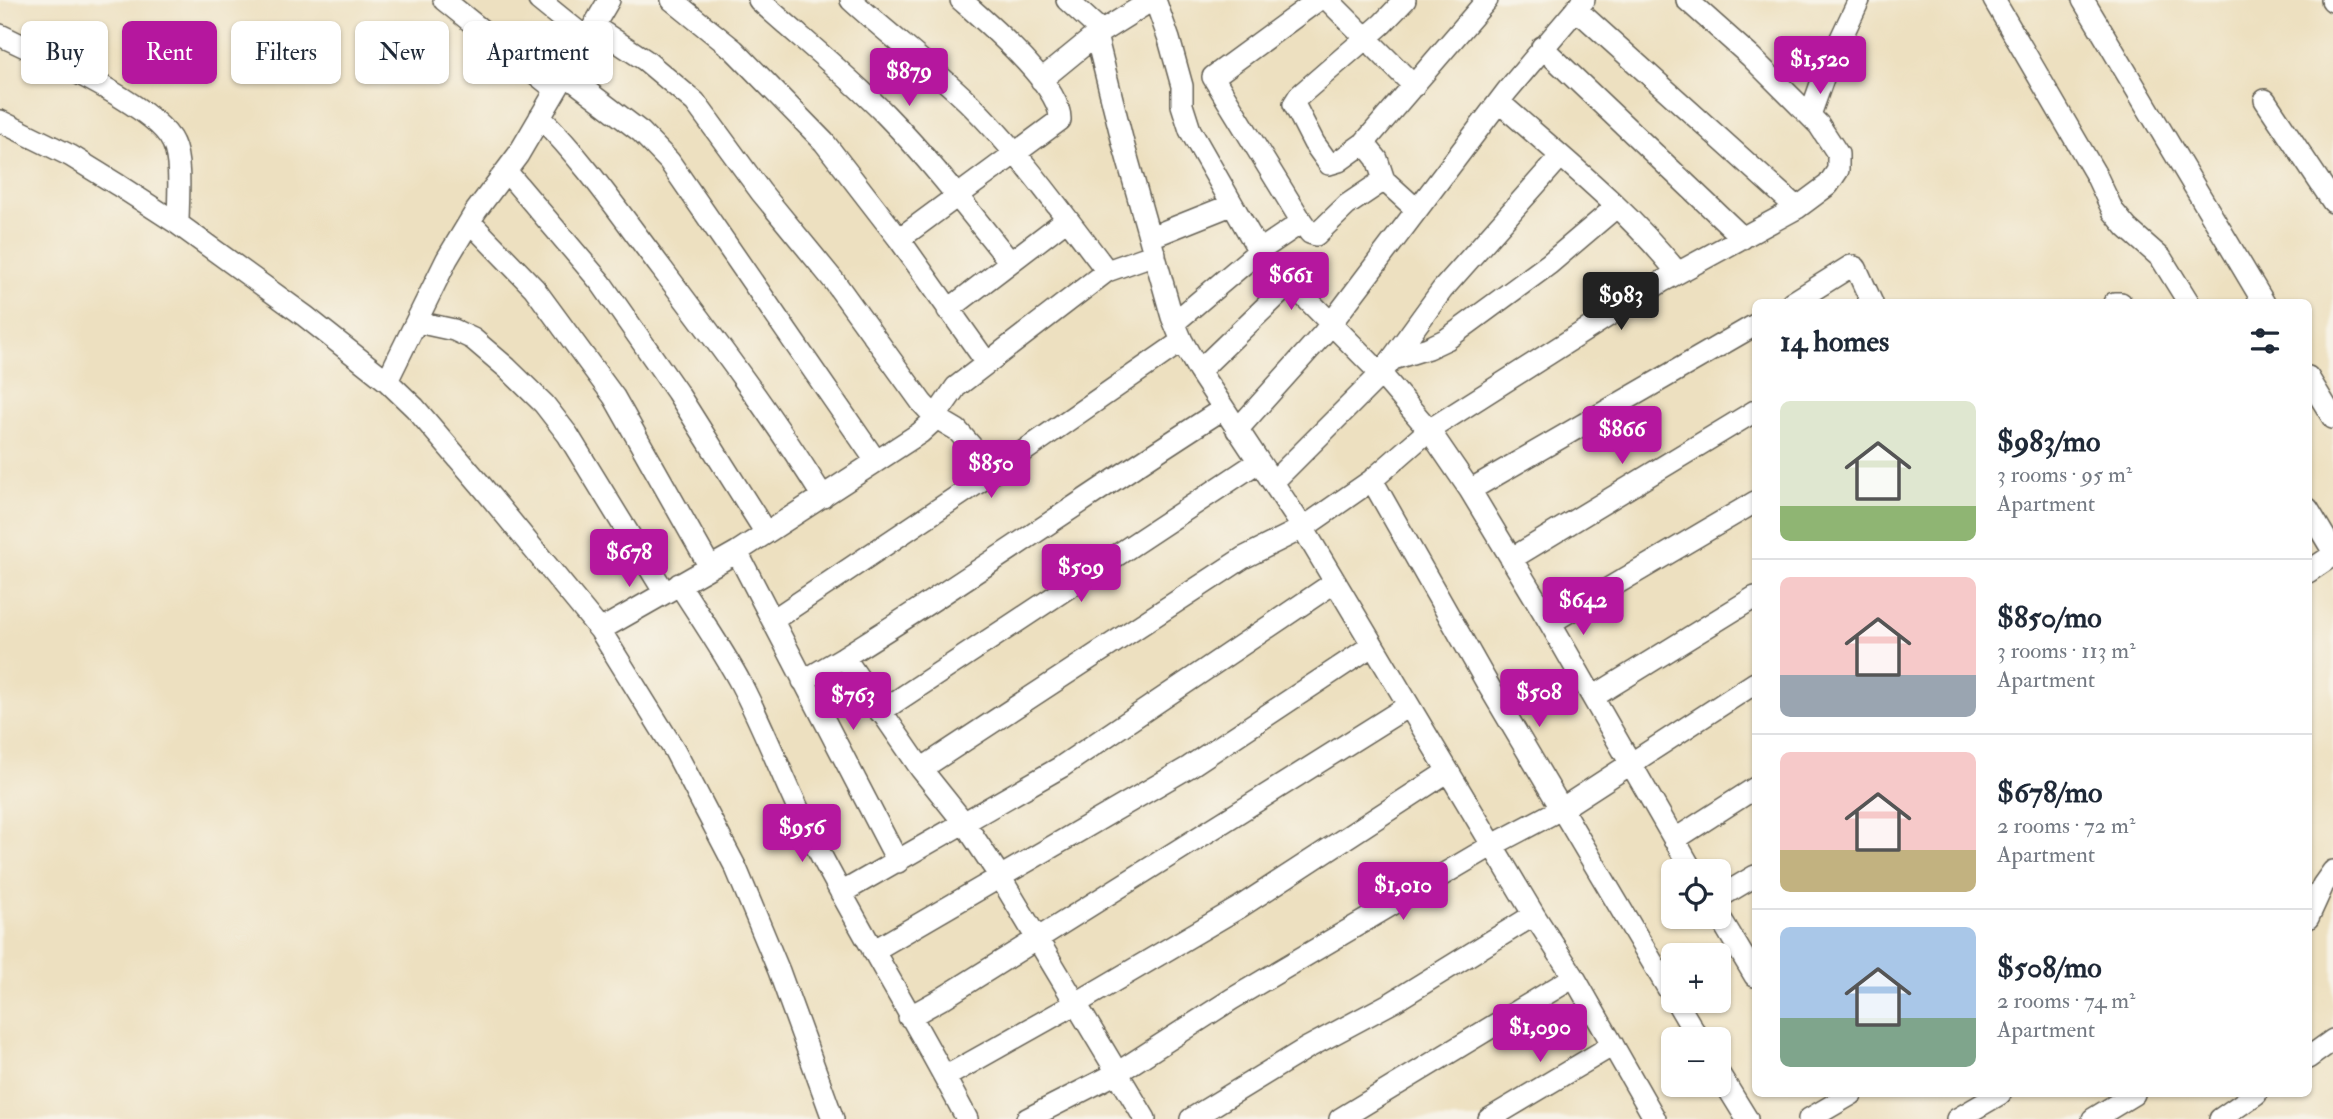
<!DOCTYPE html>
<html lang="en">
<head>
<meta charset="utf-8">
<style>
  :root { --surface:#fff; --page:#f2f2f3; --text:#1f2937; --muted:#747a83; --line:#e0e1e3; --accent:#b5179e }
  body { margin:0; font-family:"IM FELL Double Pica",serif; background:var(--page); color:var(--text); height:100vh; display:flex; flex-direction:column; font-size:26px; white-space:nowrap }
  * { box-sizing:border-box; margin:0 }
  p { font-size:23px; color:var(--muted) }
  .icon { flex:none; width:38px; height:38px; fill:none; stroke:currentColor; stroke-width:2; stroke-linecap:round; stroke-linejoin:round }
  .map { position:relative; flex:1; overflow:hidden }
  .drawer { position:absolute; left:1752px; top:299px; width:560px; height:798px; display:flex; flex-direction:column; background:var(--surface); border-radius:10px; box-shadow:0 2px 5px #0004 }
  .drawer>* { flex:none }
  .top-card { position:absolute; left:21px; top:21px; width:665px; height:63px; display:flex; gap:14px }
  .fabs { position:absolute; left:1661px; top:859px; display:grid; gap:14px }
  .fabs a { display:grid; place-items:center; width:70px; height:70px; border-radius:10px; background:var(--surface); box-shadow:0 2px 5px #0004; font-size:35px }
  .price { position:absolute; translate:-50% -60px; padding:0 16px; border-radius:7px; background:var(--accent); color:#fff; font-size:23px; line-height:46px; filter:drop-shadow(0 2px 4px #0008) }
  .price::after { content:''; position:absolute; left:50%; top:42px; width:21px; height:16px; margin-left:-10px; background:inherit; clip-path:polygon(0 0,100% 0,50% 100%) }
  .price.selected { background:#222; color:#fff }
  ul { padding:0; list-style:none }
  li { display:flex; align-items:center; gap:21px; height:175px; padding:0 28px }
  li+li { border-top:2px solid var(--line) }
  li span { display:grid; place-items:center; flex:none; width:196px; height:140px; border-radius:10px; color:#555 }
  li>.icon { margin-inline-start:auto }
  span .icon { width:84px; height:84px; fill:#fffc; stroke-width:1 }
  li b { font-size:30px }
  h2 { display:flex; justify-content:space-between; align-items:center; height:84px; padding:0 28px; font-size:30px }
  .pill { padding:0 24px; border-radius:10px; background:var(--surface); box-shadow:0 2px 5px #0004; font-size:24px; line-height:63px }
  .pill.selected { background:var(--accent); color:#fff }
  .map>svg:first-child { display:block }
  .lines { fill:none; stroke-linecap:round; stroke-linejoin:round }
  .minor-casing { stroke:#656155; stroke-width:24 }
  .minor { stroke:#fff; stroke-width:21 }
</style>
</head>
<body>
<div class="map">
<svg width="2333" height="1119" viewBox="0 0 2333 1119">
  <rect width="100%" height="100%" fill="#f7f3e8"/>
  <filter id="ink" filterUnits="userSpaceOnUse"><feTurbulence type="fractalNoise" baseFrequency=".0143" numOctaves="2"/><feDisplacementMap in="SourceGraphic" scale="14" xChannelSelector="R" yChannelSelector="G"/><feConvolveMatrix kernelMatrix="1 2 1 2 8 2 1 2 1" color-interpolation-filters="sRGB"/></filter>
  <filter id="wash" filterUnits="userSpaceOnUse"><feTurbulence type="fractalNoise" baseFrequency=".00686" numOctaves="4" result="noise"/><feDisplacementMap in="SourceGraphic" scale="28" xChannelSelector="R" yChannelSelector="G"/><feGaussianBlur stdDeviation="1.57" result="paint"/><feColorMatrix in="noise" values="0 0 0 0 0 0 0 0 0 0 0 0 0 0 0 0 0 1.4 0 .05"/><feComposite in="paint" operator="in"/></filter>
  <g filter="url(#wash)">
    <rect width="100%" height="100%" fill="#ede0c0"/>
  </g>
  <g filter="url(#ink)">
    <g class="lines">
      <defs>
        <path id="minor" d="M444,0L556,90
          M539,0L587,39
          M672,0L734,50L824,142L899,239L987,363
          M759,0C801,38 846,74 886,115C931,161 970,212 1010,262
          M851,0C889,35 931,66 968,102C1020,153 1063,214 1107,271
          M1067,0L1101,31
          M1155,0L1169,39L1182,86V105L1190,130L1259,251
          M1328,0L1414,86
          M1994,0L2096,175L2113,211L2127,228L2161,258L2189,303
          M2083,0L2264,303
          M2332,0L2333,1
          M1576,9L1797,208
          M595,27L645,60L695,102L761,192L834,281L922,403L935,417L957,430L994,472
          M0,35C39,54 157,106 173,143C182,162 178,201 178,224
          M1096,35L1123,143L1172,317L1182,341L1199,371L1303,528L1534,915L1574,977L1655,1119
          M1542,47L1743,238
          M566,75L641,132L669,161L876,461
          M1041,80L1096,35L1152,0
          M2265,100L2333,202
          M1499,102C1560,156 1626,208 1677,272
          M1810,115L1826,70L1859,0
          M540,117C578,155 609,198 641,241C704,325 768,408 823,497
          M0,121L71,156L118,185L178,224L305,316L387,381L415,408L481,485L600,630L675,751L736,868L779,971L833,1119
          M1364,143L1339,161L1329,164L1314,143L1294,104L1299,96L1382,24L1405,0
          M506,171L601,283L677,392L766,533
          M1384,180L1377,159L1364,143L1487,0
          M470,222L534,288L614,397L710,567
          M1302,222L1213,77L1318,0
          M1151,237L1231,205
          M899,239L1060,120C1062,86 986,22 961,0
          M1792,303L1851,266L1856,268L1872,303
          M2114,303H2121
          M948,310L1067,219
          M417,322L454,330L473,339L507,368L544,404L568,435L665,593
          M1175,322L1259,251L1302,222L1310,233L1316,235L1347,205L1384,180L1417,210
          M1393,359L1428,348L1447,339L1549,264L1616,207
          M1199,371L1284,289L1293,285L1297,289L1381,374L1429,430L1470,490L1550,623L1693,872
          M2308,377L2333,418
          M387,381L447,259L476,211L518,155L609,0
          M1237,430L1323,334L1507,91L1584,0
          M1372,480L1487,683L1673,997
          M1273,482L1381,374L1442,290L1560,157
          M1470,490L1755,325
          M2308,509L2333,551
          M737,552L898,862
          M1511,559L1755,411
          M2308,572L2333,555
          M679,584C700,617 723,650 741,684C768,736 788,792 815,844C863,937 919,1026 967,1119
          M773,620L994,472L1182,341
          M1550,623L1755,502
          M600,630L737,552L920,433L931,423L956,387L1107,271L1155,254
          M803,681L844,657
          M1593,697L1755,597
          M880,712L1258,462
          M921,769L1243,558L1303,528L1372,480L1429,430L1663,281L1797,208L1828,185L1838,170V154L1819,125L1751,57L1687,0
          M1674,840L1755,788
          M841,893L1061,767L1335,582
          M1718,898L1755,876
          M1718,914L1755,976
          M2308,918L2323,885L2333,871
          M873,951L1189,767L1373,645
          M1676,1001L1699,1040
          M909,1017L943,998L1408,706
          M2308,1058L2333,1040
          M1718,1072L1747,1119
          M945,1077L1075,1004L1240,907L1447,772
          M1027,1119L1117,1073L1232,999L1493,845L1561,809L1755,683
          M1145,1119L999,875L965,824L921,769L844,657C972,578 1095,490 1223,409
          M1191,1119L1307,1048L1393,1002L1534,915
          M1340,1119L1574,977
          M1489,1119L1613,1045
          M1809,1119L1852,1094
          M1957,1119L2000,1094
          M2093,1119L2134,1094
          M2220,1119L2256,1094"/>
      </defs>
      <use href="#minor" class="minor-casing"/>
      <use href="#minor" class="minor"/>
    </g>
  </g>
</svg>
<div class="fabs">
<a><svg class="icon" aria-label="locate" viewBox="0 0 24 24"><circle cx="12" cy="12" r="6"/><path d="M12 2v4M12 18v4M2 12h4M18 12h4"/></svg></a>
<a>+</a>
<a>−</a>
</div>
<b class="price" style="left:1820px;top:96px">$1,520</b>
<b class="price" style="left:909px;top:108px">$879</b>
<b class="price" style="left:1291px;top:312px">$661</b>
<b class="price selected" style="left:1621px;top:332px">$983</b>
<b class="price" style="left:1622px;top:466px">$866</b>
<b class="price" style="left:991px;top:500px">$850</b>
<b class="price" style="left:629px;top:589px">$678</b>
<b class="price" style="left:1081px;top:604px">$509</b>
<b class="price" style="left:1583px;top:637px">$642</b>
<b class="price" style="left:1539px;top:729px">$508</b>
<b class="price" style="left:853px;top:732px">$763</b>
<b class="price" style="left:802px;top:864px">$956</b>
<b class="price" style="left:1403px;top:922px">$1,010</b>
<b class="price" style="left:1540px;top:1064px">$1,090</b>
<div class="top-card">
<a class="pill">Buy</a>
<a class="pill selected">Rent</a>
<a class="pill">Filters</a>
<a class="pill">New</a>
<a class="pill">Apartment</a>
</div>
<section class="drawer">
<h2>14 homes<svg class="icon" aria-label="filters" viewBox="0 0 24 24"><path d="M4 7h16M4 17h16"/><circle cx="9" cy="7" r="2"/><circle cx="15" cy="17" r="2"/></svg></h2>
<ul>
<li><span style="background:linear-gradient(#dfe7d0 75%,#8fb573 0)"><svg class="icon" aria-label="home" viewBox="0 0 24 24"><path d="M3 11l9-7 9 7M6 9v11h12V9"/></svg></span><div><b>$983/mo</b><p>3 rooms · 95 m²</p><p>Apartment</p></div></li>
<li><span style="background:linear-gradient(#f6c9c9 70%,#9aa5b1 0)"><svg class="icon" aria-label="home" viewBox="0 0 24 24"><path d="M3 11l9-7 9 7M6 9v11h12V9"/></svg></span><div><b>$850/mo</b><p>3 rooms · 113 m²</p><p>Apartment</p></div></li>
<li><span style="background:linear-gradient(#f6c9c9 70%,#c2b280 0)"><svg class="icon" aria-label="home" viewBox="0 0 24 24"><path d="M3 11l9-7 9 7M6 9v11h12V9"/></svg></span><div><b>$678/mo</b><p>2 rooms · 72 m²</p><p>Apartment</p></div></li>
<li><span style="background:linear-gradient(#a9c7e8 65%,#7fa58c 0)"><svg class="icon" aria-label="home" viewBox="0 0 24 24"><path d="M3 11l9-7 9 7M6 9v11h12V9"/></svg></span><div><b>$508/mo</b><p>2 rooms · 74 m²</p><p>Apartment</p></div></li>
</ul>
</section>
</div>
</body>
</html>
